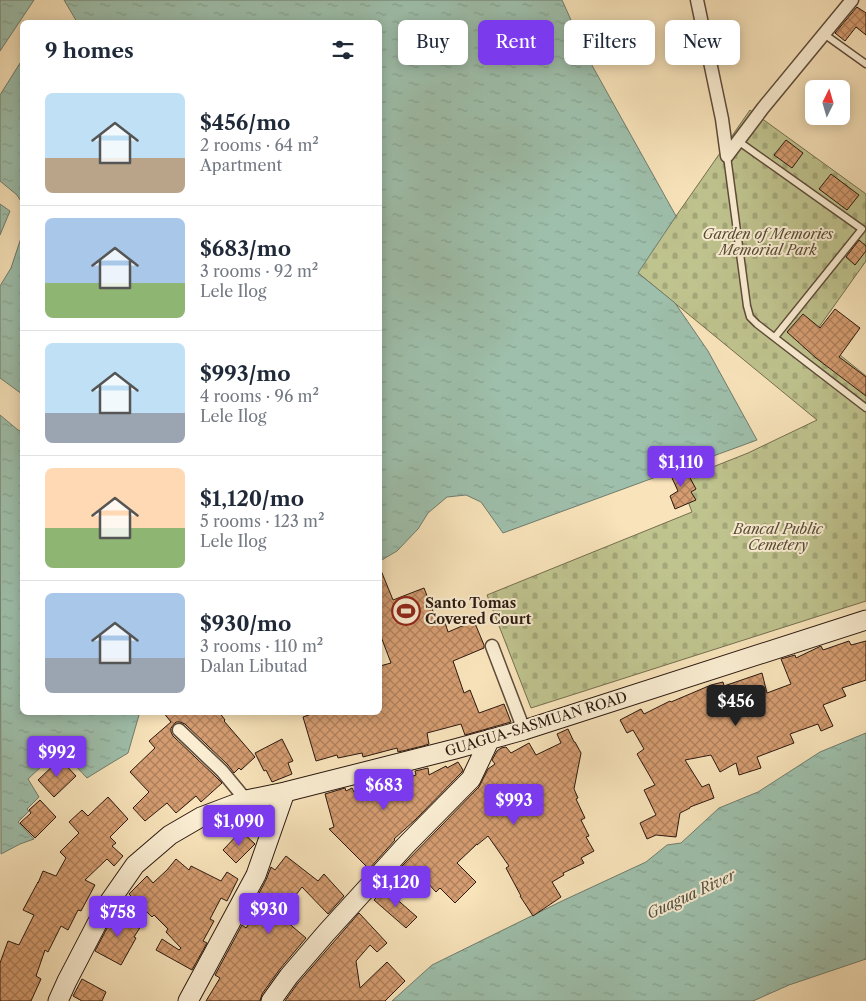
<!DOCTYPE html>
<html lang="en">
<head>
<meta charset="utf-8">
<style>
  :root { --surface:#fff; --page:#f2f2f3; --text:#1f2937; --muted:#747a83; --line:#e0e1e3; --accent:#7c3aed }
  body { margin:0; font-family:"Libre Caslon Text",serif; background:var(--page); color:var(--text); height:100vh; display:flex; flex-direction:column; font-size:19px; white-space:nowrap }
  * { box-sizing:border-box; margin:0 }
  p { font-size:16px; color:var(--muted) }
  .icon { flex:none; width:28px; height:28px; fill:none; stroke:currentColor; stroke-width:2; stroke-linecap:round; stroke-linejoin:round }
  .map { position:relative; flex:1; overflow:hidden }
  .panel { position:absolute; left:20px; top:20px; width:362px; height:695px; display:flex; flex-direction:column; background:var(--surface); border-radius:8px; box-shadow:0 2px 12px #0003 }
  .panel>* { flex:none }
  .hud { position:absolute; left:398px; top:20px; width:392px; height:45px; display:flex; gap:10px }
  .needle { width:32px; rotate:5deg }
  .tools { position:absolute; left:805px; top:80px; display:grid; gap:10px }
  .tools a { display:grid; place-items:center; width:45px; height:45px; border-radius:8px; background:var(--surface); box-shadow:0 2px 12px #0003; font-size:25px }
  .price { position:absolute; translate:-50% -42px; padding:0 11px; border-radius:5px; background:var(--accent); color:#fff; font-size:16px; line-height:32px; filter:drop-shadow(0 1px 2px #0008) }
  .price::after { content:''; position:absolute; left:50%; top:30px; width:15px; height:11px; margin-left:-8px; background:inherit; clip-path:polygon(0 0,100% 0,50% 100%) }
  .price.active { background:#222; color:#fff }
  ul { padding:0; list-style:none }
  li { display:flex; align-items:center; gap:15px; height:125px; padding:0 25px }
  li+li { border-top:1px solid var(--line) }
  li span { display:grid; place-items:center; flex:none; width:140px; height:100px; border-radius:8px; color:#555 }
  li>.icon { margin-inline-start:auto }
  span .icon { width:60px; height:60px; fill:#fffc; stroke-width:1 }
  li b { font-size:21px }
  h2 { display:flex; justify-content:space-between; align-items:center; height:60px; padding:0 25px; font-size:21px }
  .tag { padding:0 18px; border-radius:8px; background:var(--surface); box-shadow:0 2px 12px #0003; font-size:18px; line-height:45px }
  .tag.active { background:var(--accent); color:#fff }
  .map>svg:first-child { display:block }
  .cemetery { fill:url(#cemetery-stones); stroke:#756e4f }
  .water { fill:url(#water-ripples); stroke:#707c6d }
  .building { fill:url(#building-cross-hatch); stroke:#2b1810 }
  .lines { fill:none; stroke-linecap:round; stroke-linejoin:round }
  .lane-casing { stroke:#5e4b3a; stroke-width:9 }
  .street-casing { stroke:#5e4b3a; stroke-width:15 }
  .secondary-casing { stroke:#2b1810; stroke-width:21 }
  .lane { stroke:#faedd2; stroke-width:6 }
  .street { stroke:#faedd2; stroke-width:12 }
  .secondary { stroke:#faedd2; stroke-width:19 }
  .labels { text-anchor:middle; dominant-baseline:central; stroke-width:4; stroke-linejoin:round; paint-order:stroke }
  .park-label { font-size:14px; font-style:italic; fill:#574b36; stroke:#faedd2 }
  .poi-label { font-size:14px; font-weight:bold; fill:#2b1810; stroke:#faedd2; text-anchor:start }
  .street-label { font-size:14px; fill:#2b1810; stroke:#faedd2 }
  .water-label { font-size:15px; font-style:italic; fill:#535246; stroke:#faedd2 }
</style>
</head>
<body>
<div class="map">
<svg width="866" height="1001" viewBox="0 0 866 1001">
  <defs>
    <pattern id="cemetery-stones" width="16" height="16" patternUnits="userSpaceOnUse" patternTransform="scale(1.25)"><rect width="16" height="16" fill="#bfc38e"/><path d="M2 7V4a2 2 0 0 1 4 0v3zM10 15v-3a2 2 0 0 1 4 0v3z" fill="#a4a779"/></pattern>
    <pattern id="water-ripples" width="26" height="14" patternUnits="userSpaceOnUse" patternTransform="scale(1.25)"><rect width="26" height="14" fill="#9ebfab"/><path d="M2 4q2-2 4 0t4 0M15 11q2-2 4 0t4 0" fill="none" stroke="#88a392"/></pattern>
    <pattern id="building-cross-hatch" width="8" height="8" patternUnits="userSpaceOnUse" patternTransform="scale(1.25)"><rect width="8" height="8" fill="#d59d71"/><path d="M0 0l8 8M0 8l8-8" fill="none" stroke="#ad7f5b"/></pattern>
  </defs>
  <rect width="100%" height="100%" fill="#f8e3ba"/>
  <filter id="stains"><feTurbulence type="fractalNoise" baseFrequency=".004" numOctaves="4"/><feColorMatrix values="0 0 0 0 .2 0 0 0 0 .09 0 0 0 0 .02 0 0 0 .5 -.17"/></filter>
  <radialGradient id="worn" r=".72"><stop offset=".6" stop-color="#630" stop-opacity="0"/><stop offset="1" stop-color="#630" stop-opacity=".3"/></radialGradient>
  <path class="cemetery" d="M750,110L866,194V261L814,334L866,376V601L531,708L487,595L692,512L680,480L748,453L817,420L637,272Z"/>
  <path class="water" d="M0,0H34L0,51Z
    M64,0H562L589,60L676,216L638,273L675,303L708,351L757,440L503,533L481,502L466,495L447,497L428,513L418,529L397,551L380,561V22H77Z
    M22,60V203L17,195L0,181V95Z
    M0,204L10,211L0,235Z
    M22,235V394L0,378V286L11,268Z
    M0,415L18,430L22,432V712H137L139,715L128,753L108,765L87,778L60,749L28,779L39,797L27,809L29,811L18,822L34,839L20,844L1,854Z
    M866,733V959L789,985L753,1001H392L432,965L562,901L646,862L667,845L681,843L719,808L758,792L820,752Z"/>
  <path class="building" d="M857,7L866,13V35L856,27L845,41L835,33Z
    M786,140L803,153L792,168L774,155Z
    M831,174L859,195L847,210L819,189Z
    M859,240L866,246V251L855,265L846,257Z
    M835,309L860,328L839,357L866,377V396L816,358L787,332L803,314L820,328Z
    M675,463L682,476L688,474L696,489L691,492L696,500L675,509L670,496L678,491L667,467Z
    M380,568L393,600L424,588L436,619L443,616L448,632L474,621L484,645V648L453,661L464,693L470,690L479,713L504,704L511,722L465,735L461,724L427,733L429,744L423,746L398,752L397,748L363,757L362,753L338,758L337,755L316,761L303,717L317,712H380V666L391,663L380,634Z
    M849,641L851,645L866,641V680L842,688L846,696L823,705L833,726L821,731L818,724L790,734L794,743L757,757L761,768L739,775L736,763L720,772L711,755L685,760L702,787L709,784L714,798L690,807V808L680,813L676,837L656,835L647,839L640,823L656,815L644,790L655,785L637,754L644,749L633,730L627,733L620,720L641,709L644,714L670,701L671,702L711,685L723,682L724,686L762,673L767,693L791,684L781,659L795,655L796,658L821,646L823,650Z
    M163,712H219L225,720L224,721L255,757L241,770L239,768L234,773L228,765L185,724L180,722H176L171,728V732L173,736L216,777L222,783L201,802L196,796L176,813L167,803L145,821L133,808L149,792L130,772L155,748L149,741L171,722Z
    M568,729L574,742H575L581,753L574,789L578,798L576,799L585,818L581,820L589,836L586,837L594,851L581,858L584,863L563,873L564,875L552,882L561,897L533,916L520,896H521L506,868L509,866L488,836L477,845V844L457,863L476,882L455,903L440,888L436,892L423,878L419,883L402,866L479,787L488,769L495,764L492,760L497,751L501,748L506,747L511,753L529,743L536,755L561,743L557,734Z
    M282,739L293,761L288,763L292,774L272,782L266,770L264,771L255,753Z
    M60,759L76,776L54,797L38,780Z
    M458,762L463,770L462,772L415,820L394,839L395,840L369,869L329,829L334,827L325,794L345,788L346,791L352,788L354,792L387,781L388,784L416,775L415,771L428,768L429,775L446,766L447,768Z
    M108,797L128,819L110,837L116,843L112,846L123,856L114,866L107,859L85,880L95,885L81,911L78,910L68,930L61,926L48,952L45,950L36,976L41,979L31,1001H0V963L8,941L19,945L34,915L23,910L38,882V883L43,871L56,876L66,858L60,852L79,833L69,822L82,810L88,816Z
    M40,800L56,817L35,838L20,823L31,813L29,810Z
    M241,831L255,844L236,863L223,850Z
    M286,856L318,881L324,874L344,896L328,914L302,887L280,916L306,938L280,969L262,994L260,1001H206L220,978L215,975L242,925L246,928L264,903L257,897L266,880L271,867L275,870Z
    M176,859L189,870L191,866L221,881L227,872L238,879L227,901L221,898L210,919L214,921L203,941L207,943L192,970L156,950L162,939L179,950L181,948L166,932L168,929L154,915L152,917L129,894L147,876L153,883L167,870Z
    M385,889L417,917L406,928L374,900Z
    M116,911L141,926L134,937L136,938L121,965L95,951Z
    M359,913L387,943L377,952L370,945L356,961L360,988L387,962L405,981L385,1001H285L298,983Z
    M82,979L106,992L102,1001H82L73,996Z"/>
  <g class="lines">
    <defs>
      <path id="lane" d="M824,34L866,64
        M738,141L862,229L775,337
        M727,156L747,306L750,317L757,324L866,408"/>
      <path id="street" d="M697,0L722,119L727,156L763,108L852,0
        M492,646L524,730
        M179,730L222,771L246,800"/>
      <path id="secondary" d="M58,1001L67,981L105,908L135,865L170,835L201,817L246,800L285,792L455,749L524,730L866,620
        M188,1001L256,875L285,792
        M271,1001L289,976L326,933L406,845L471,779L490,739"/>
    </defs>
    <use href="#lane" class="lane-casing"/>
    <use href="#street" class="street-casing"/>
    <use href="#secondary" class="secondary-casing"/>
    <use href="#lane" class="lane"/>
    <use href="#street" class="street"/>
    <use href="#secondary" class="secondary"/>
  </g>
  <defs>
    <symbol id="stadium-ring" viewBox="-11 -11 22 22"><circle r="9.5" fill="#faedd2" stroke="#8f2418" stroke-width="1.5"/><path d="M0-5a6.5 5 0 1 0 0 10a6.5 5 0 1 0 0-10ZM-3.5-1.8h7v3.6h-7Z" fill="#8f2418"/></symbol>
  </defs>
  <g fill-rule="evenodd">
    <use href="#stadium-ring" x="390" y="595" width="32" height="32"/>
  </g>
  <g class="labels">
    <g class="park-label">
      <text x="768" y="234">Garden of Memories<tspan x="768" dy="16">Memorial Park</tspan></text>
      <text x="778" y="529">Bancal Public<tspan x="778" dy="16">Cemetery</tspan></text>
    </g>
    <g class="poi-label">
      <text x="425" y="603">Santo Tomas<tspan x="425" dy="16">Covered Court</tspan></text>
    </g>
    <g class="street-label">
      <text transform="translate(536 724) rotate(-17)">GUAGUA-SASMUAN ROAD</text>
    </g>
    <g class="water-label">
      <text transform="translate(691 894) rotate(-25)">Guagua River</text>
    </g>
  </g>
  <rect width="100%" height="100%" filter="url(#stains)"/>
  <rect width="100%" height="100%" fill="url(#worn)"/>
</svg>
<div class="tools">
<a><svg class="needle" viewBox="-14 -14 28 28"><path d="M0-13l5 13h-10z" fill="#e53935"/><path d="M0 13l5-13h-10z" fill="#747a83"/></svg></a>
</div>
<b class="price" style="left:681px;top:488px">$1,110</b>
<b class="price active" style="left:736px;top:727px">$456</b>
<b class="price" style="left:57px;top:778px">$992</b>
<b class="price" style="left:384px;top:811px">$683</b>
<b class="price" style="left:514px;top:826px">$993</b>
<b class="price" style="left:239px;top:847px">$1,090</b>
<b class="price" style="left:396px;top:908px">$1,120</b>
<b class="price" style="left:269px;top:935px">$930</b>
<b class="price" style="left:118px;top:938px">$758</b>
<div class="hud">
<a class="tag">Buy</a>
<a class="tag active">Rent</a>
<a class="tag">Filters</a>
<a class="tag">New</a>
</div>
<section class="panel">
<h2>9 homes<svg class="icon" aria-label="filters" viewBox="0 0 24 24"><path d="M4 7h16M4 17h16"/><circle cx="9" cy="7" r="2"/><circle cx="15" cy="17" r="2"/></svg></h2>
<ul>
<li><span style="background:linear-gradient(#bfe0f5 65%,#b9a48a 0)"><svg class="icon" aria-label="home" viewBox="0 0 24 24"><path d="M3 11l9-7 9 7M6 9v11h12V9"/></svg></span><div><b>$456/mo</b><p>2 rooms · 64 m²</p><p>Apartment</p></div></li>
<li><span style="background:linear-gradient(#a9c7e8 65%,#8fb573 0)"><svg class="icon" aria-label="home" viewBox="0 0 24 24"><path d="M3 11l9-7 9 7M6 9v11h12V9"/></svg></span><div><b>$683/mo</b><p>3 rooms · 92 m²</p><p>Lele Ilog</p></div></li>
<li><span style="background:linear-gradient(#bfe0f5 70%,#9aa5b1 0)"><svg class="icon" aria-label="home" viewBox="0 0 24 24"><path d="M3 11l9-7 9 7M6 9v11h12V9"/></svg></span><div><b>$993/mo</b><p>4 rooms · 96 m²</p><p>Lele Ilog</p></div></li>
<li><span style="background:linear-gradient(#ffd9b3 60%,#8fb573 0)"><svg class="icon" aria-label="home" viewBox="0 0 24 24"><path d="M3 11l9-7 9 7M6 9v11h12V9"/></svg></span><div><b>$1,120/mo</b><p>5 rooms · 123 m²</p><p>Lele Ilog</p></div></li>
<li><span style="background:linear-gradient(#a9c7e8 65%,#9aa5b1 0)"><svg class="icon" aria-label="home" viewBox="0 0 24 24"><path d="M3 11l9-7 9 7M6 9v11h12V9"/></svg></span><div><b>$930/mo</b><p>3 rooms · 110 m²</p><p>Dalan Libutad</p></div></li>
</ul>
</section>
</div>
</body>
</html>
